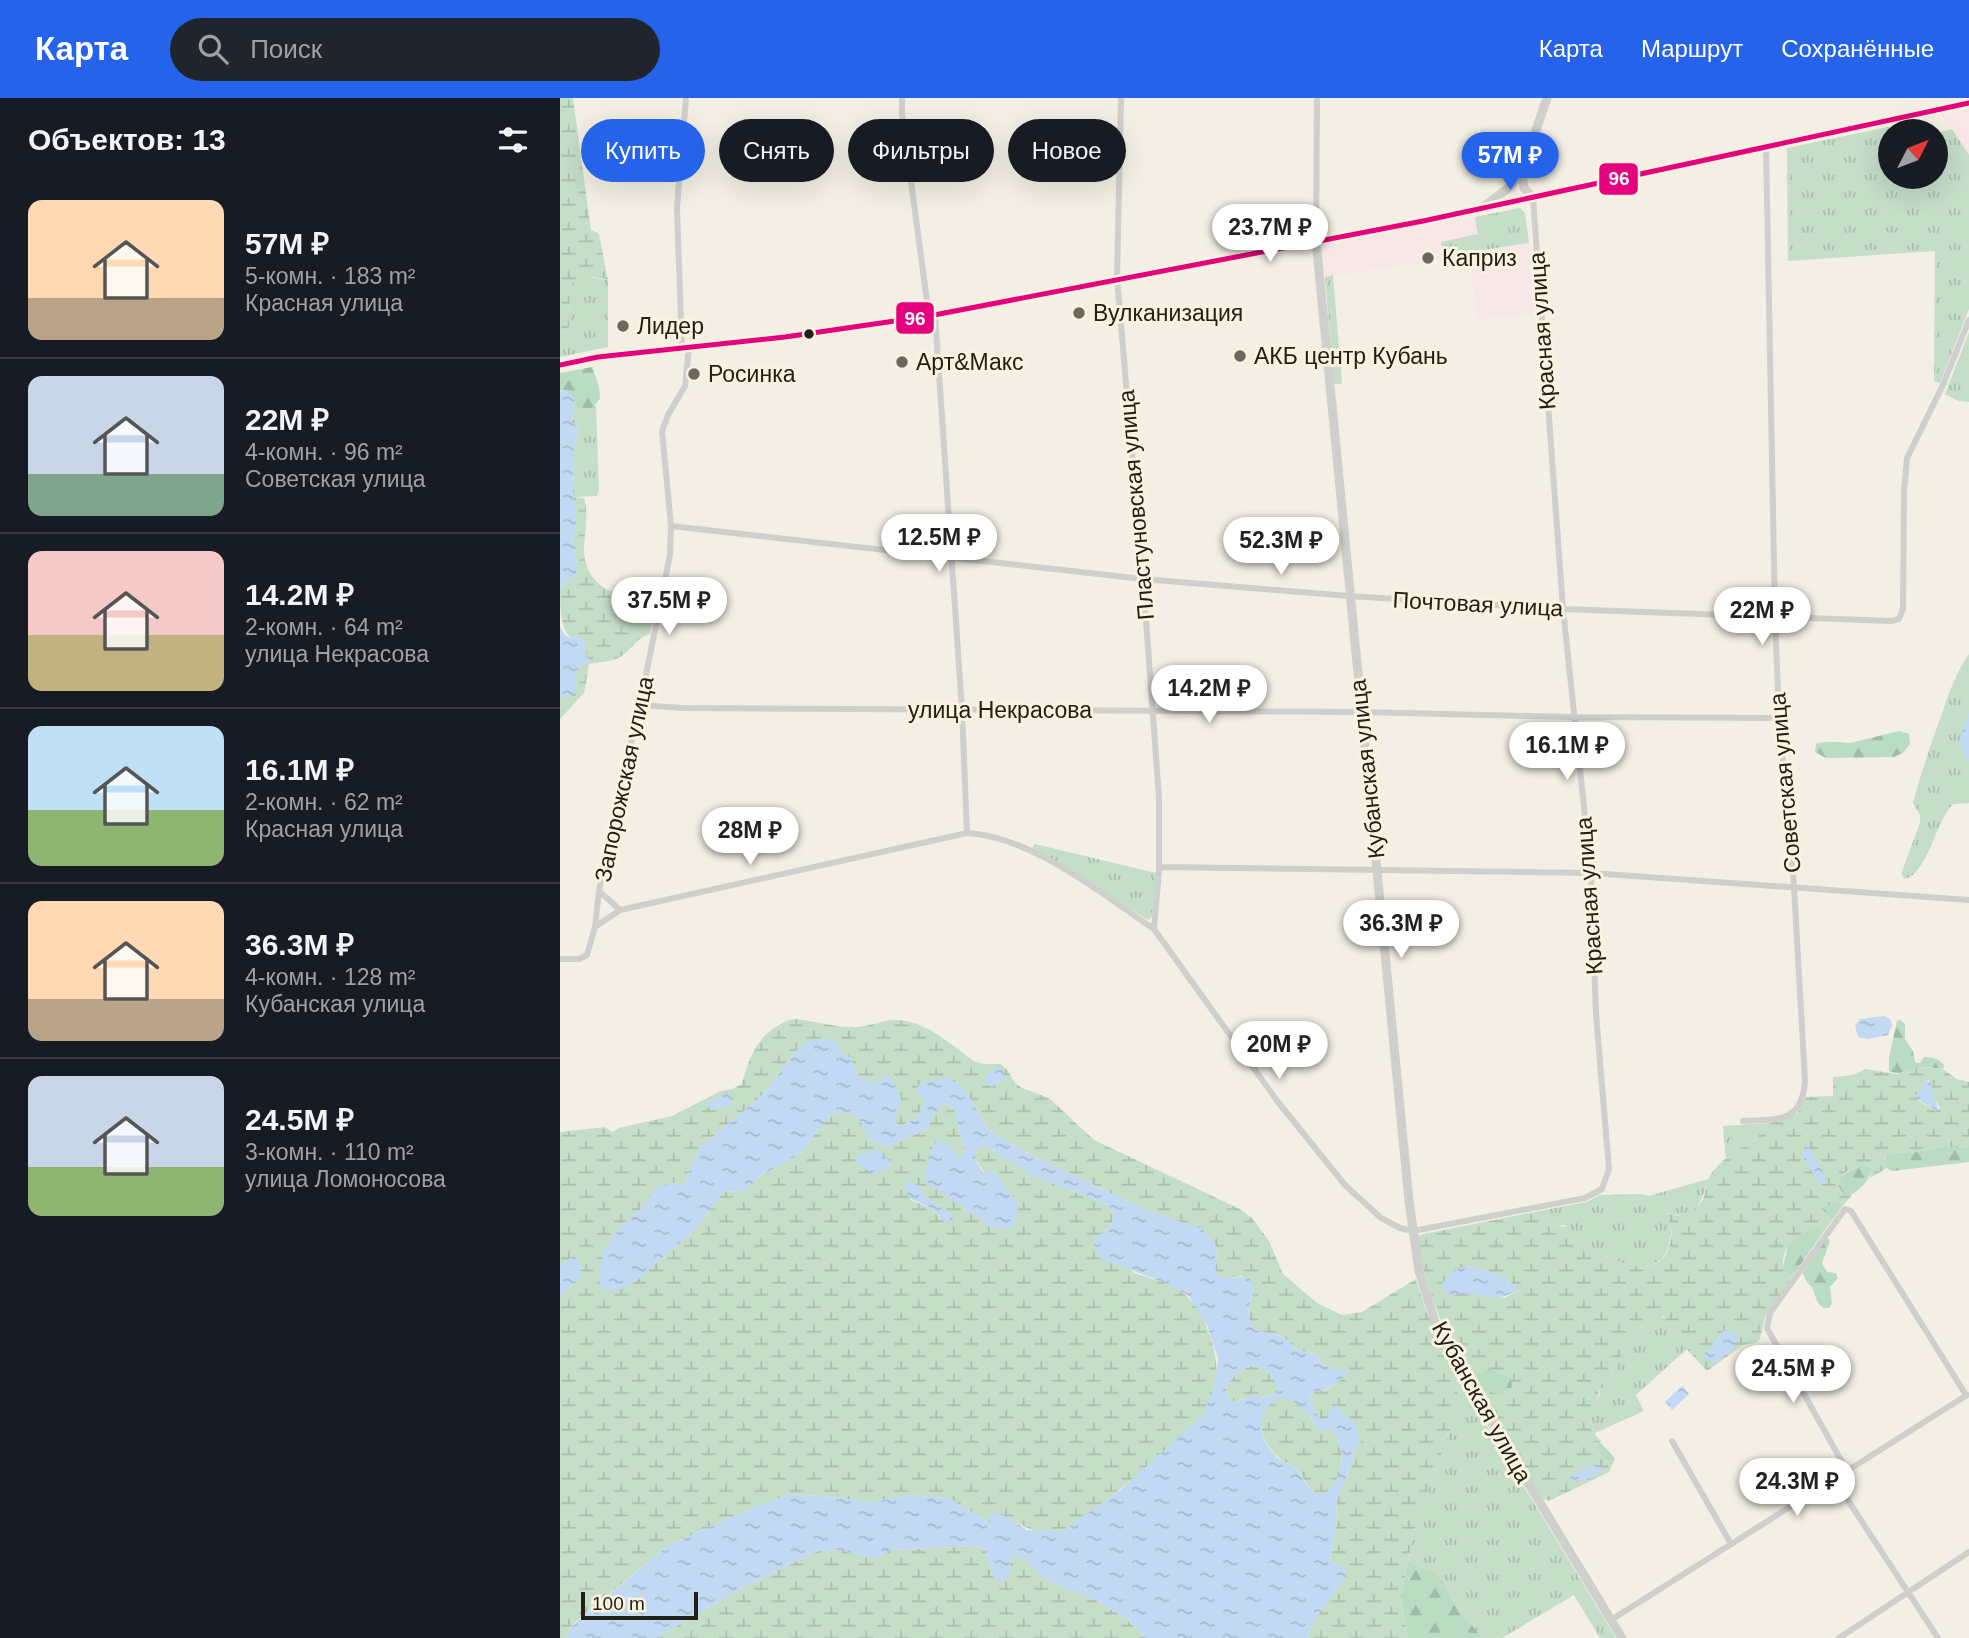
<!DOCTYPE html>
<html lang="ru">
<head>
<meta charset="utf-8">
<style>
  :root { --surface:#171b24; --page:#20242c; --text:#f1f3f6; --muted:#9ea1a6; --line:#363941; --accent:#2563eb }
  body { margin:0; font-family:Helvetica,sans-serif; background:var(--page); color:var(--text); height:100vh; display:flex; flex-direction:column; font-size:26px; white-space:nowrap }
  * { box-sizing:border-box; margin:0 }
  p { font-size:23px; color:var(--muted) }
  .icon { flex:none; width:38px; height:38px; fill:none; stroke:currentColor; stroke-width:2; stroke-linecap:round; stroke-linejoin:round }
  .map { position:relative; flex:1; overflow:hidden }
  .panel { display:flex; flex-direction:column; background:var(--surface); width:560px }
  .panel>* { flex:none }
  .top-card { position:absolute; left:21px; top:21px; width:665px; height:63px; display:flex; gap:14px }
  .needle { width:46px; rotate:48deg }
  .fabs { position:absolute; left:1318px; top:21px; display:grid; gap:14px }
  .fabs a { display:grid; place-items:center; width:70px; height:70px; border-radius:50%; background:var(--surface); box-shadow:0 7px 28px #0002; font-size:35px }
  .scale { position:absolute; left:21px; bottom:18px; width:117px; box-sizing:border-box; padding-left:7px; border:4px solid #232019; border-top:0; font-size:19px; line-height:24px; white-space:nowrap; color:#232019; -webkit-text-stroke:5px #f9f2de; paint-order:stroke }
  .price { position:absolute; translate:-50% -60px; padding:0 16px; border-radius:24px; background:#fff; color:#222; font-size:23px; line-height:46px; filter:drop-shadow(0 2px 4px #0008) }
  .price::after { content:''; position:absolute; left:50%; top:42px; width:21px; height:16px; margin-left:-10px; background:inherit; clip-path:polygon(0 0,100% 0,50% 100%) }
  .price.current { background:var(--accent); color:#fff }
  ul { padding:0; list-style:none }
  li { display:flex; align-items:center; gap:21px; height:175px; padding:0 28px }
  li+li { border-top:2px solid var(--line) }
  li span { display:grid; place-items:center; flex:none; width:196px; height:140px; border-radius:14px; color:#555 }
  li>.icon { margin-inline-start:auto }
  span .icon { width:84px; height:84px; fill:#fffc; stroke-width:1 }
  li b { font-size:30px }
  h2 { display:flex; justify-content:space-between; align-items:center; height:84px; padding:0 28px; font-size:30px }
  .pill { padding:0 24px; border-radius:32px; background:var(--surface); box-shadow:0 7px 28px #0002; font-size:24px; line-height:63px }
  .pill.current { background:var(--accent); color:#fff }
  header { display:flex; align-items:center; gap:42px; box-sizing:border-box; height:98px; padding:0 35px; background:var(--accent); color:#fff }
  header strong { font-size:33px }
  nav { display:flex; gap:38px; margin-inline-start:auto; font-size:24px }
  .search { width:490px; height:63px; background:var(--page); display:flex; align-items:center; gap:18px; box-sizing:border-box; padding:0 24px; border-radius:38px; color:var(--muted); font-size:26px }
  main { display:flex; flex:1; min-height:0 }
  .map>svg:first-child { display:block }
  .commercial { fill:#f7e7e6 }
  .grass { fill:url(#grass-tufts) }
  .forest { fill:url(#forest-firs) }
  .wetland { fill:url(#wetland-marsh); fill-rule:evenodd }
  .water { fill:url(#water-ripples); fill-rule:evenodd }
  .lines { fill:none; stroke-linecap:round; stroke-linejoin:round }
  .street { stroke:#cfcfcb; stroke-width:6 }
  .secondary { stroke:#cfcfcb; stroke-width:9 }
  .bus-1-casing { stroke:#f9f2de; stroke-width:10 }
  .bus-1 { stroke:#e5007d; stroke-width:5 }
  .poi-dot { fill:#6c6860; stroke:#f9f2de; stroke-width:2.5 }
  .bus-dot { fill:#232019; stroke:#f9f2de; stroke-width:2.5 }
  .labels { text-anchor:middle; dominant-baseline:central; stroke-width:6; stroke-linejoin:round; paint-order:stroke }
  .poi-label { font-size:23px; fill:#232019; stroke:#f9f2de; text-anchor:start }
  .street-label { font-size:23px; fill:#232019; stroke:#f9f2de }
  .line-badge { stroke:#f9f2de; stroke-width:2.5 }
  .badge-label { font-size:19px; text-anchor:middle; font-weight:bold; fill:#fff }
</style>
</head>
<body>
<header>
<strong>Карта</strong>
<div class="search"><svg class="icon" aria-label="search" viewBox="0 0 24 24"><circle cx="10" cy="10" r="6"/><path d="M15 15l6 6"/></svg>Поиск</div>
<nav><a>Карта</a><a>Маршрут</a><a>Сохранённые</a></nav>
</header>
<main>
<section class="panel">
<h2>Объектов: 13<svg class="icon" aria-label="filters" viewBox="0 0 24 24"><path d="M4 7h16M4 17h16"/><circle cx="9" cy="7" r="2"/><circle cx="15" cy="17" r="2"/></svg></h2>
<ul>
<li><span style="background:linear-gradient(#ffd9b3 70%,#b9a48a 0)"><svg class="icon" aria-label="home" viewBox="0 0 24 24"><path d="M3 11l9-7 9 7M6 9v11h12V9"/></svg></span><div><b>57M ₽</b><p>5-комн. · 183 m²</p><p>Красная улица</p></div></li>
<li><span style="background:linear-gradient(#c9d6e8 70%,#7fa58c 0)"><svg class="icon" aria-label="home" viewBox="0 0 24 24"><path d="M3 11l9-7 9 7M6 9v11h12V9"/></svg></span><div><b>22M ₽</b><p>4-комн. · 96 m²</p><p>Советская улица</p></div></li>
<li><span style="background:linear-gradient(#f6c9c9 60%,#c2b280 0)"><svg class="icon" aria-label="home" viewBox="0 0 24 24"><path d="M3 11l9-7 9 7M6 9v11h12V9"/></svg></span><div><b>14.2M ₽</b><p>2-комн. · 64 m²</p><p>улица Некрасова</p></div></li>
<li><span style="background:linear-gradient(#bfe0f5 60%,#8fb573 0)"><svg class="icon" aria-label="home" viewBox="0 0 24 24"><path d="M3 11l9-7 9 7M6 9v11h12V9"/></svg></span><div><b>16.1M ₽</b><p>2-комн. · 62 m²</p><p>Красная улица</p></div></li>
<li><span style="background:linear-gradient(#ffd9b3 70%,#b9a48a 0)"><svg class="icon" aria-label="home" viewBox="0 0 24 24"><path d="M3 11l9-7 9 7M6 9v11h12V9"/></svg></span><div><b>36.3M ₽</b><p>4-комн. · 128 m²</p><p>Кубанская улица</p></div></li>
<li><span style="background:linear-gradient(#c9d6e8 65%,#8fb573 0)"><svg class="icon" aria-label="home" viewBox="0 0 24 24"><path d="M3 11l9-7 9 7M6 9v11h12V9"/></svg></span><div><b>24.5M ₽</b><p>3-комн. · 110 m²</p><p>улица Ломоносова</p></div></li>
</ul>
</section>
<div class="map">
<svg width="1409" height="1540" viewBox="0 0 1409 1540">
  <defs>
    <pattern id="grass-tufts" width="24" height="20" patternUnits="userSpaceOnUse" patternTransform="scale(1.75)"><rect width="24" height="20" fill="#c5dec8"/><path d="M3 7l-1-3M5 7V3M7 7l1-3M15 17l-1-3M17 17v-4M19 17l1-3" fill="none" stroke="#a9beab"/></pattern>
    <pattern id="forest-firs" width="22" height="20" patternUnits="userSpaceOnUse" patternTransform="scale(1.75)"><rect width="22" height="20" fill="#badcc2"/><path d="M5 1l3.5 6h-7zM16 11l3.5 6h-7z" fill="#a0bca6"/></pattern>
    <pattern id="wetland-marsh" width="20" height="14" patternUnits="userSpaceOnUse" patternTransform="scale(1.75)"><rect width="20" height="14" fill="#c5dec8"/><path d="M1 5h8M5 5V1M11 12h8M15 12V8" fill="none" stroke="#a9beab"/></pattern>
    <pattern id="water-ripples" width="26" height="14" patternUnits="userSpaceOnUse" patternTransform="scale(1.75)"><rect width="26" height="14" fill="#c1d9f2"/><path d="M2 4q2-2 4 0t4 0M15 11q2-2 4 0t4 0" fill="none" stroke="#a6bacf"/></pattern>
  </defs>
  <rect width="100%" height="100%" fill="#f3efe4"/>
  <path class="commercial" d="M1409,11V57L1382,17Z
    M915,119L918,136L881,144L884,161L765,179L761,146Z
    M969,145L975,216L917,221L910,154Z"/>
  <path class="grass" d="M1328,29L1338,33H1330V79H1376V35L1392,31L1409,57V211L1380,285L1374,283L1375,153L1228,163L1227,50Z
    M960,110L965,115L969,145L910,154V157L884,161L881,144L918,136L915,119Z
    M773,177L782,286H774L765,179Z
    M29,179L48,182V249L0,259V236L9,229L10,187L16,182Z
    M1409,234V304L1399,303L1385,296Z
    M14,307C21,312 29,312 36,307L39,392L37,398L13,399L14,353L18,330L12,325Z
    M1409,556V705L1393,706C1376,722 1368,775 1345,781L1341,776L1360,725V717L1353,705C1361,675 1371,645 1382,616C1389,594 1396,575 1409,556Z
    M475,746L596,775L592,819L588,822L472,750Z
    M1211,1025L1193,1043L1166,1060L1163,1028Z
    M1148,1081C1142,1103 1136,1124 1106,1115C1112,1129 1113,1138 1107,1152C1094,1184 1044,1161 1024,1146C1017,1141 1012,1133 1005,1127L995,1128L969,1115L1027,1104L1040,1097L1080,1096L1089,1098Z
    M1100,1217L1107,1222L1111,1233L1117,1234L1127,1251L1076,1297L1084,1313L1035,1335L1031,1322L1032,1312L1039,1298L1041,1287L1055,1272L1066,1248L1079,1233L1094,1219Z
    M896,1277L1056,1540H1040L1014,1497L942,1540H923L896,1509L883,1483L873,1474L848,1463L855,1429L899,1308Z"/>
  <path class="forest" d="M32,269L39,288L40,301L32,310L19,311L14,307L15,301L8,293L0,292V275Z
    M1339,633L1349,636L1350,646L1343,655L1334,659L1266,660L1255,654L1256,646C1261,643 1283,644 1290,645Z
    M1340,922L1345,926V941L1353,953L1355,964L1360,965L1364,959C1372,959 1380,961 1384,967L1383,971C1375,970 1366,968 1358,970C1346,972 1342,978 1329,973V959L1337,923Z
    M1384,1048L1399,1050L1409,1048V1064L1332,1073L1327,1070L1324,1065L1326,1056L1333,1054L1351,1055Z
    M1300,1068H1308L1312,1071C1310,1082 1296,1098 1285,1098L1278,1088C1281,1075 1289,1073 1300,1068Z
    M1275,1103L1280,1104L1282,1109L1273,1121H1269L1263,1112L1265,1107Z
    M1253,1129L1261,1130L1262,1136L1234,1176L1232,1178L1225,1174L1223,1169L1228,1147L1233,1141Z
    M1267,1140L1270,1142L1262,1165L1267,1174L1276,1175L1278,1180L1270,1189L1272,1205L1269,1210H1264C1254,1204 1257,1198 1252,1190C1248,1185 1245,1183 1243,1175Z
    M929,1271L952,1280V1290L939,1296L918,1290L915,1285L917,1275Z
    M1038,1342L1055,1360L1054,1363C1045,1365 1039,1356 1036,1349Z
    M848,1463L873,1474L883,1483L896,1509L923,1540H847L841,1498Z"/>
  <path class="wetland" d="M0,0H13L31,132L39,136L48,182C35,177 21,179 10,187L9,229L0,236Z
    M13,399L24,400C29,418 25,430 24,448C22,467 35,490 55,494C69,496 84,495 98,496L90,536C77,540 73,549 63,557C55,564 39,564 29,566L24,595L0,621V599L16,592L15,573L23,565L29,566L22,540L16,538L11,540C0,531 0,507 0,490L9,482L17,467L13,441L16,433V410Z
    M232,921C254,922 274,930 296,929C308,929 320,923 333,922C364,921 390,946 414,963L423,966H441L448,973L455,985L462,990L489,1000L534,1042L680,1111L692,1120L709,1143L723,1176L757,1205L782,1217L802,1214L856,1181L867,1215L896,1277L899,1308L855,1429L841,1498L847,1540H747L754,1523L785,1480L770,1465L776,1427L777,1401L793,1364L794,1325L785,1318L778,1308L765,1321H760L750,1303L753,1293C768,1295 779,1286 783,1272C771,1274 763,1267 756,1257L738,1252L722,1238L694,1232C684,1218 690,1206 694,1190L682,1178C670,1180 663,1183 655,1172L657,1150L612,1122L585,1112L458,1050L430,1033L404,991L365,1004L358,1019L341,1028L334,1024L337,1013L322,983L315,986L298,978L290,959L235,954L205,995L140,1050L130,1069L125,1087L113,1085L97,1089L84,1108L61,1128L73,1185L137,1130L163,1094L185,1093L200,1078L242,1055L255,1035L273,1016L290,1015L300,1023L310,1041L326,1049L366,1032L373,1018L383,1005C399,1010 397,1020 399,1034C400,1040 403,1046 406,1051L400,1061L390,1047V1099L431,1129L459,1108C445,1091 426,1080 415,1061L417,1051L428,1049L475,1079L549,1107L554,1118L550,1130L542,1134C550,1144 565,1170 575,1175C584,1179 596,1181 605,1185C627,1195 639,1207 647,1230C660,1261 660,1285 643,1316C635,1331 515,1431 501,1434C472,1440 456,1420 431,1415L430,1425L390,1401L350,1397L312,1404L273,1399L229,1396L167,1421L107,1448L12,1527L6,1540H0V1200L20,1180L12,1160L0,1168V1034L45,1029L52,1034L59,1030L112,1018L161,993L172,991L182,986C190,954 200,933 232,921ZM357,1087L369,1101L391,1116L381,1121L371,1110L350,1102Z
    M1360,969L1383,971L1397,981L1409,984V1048L1398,1050L1384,1048L1351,1055L1333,1054L1327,1056L1324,1060L1327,1070L1310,1080L1312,1071C1303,1064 1293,1071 1284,1075L1278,1088L1285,1098L1292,1097L1282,1109L1280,1104L1265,1107L1263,1112L1269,1121H1273L1262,1136L1261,1130C1251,1128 1249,1132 1242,1137C1228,1145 1223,1152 1223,1169L1225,1174L1232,1178L1234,1176L1205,1219L1200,1241L1196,1245L1183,1247L1147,1273L1122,1246L1117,1234L1111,1233L1104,1218L1094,1219L1079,1233L1066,1248L1055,1272L1041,1287L1031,1322L1036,1338L1041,1343L1036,1345C1036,1354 1044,1364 1054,1363L1049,1374L989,1403L981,1400C938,1329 889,1260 866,1180C862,1167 856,1150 859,1137L969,1115L995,1128L1010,1129C1015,1135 1018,1142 1025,1146C1045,1161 1094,1184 1108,1152C1114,1137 1112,1128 1105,1115L1118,1118L1133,1112L1143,1102L1148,1081L1152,1074L1169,1057L1193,1043L1211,1025L1237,1016L1246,999L1273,998V979L1293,977L1305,971L1337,976ZM1366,982H1369L1374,1000L1380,1010L1376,1013L1357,1002L1356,997L1363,990ZM905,1167L945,1179L959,1192L945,1200L912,1195ZM929,1271L951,1280L952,1290L939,1296L918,1290L915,1285L917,1275Z
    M695,1267C705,1272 715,1278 718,1290L714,1295L700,1300L694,1296L677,1304L670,1302L666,1289C675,1277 678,1271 695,1267Z
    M720,1299C738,1302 750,1316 758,1332H771C789,1349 784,1390 758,1398C746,1391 745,1377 734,1369C728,1365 721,1363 716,1357C697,1338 694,1312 720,1299Z
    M416,1448L426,1452L432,1478L449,1476L450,1462L457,1456L487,1482L537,1503L565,1520L586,1540H96L180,1491L258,1453L279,1452L316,1460L332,1452Z"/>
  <path class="water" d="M0,292H8L15,301L12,324L18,330L14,353L13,399L16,410V433L13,441L17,467L15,476L0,490Z
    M0,529L5,537L11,540L16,538L22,540L29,566H23L16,573V592L11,598L0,599Z
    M1409,612V664L1399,645Z
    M1324,918L1331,922L1332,927L1328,937L1308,941L1298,939L1295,928L1300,921Z
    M265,941L273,942L280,947L281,956L290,959L298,978L315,986L321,982L324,976L332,980L341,1000L334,1025L341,1028L358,1019L365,1004L356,991L362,984L388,979L404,991L430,1033L458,1050L585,1112L642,1131L652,1140L657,1150L655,1172C665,1186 676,1176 689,1180L694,1190C690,1206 684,1218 694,1232L722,1238L738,1252L756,1257C765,1272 774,1271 790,1273C780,1283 768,1295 753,1293L750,1302L760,1321H765L770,1312L777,1307L785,1318L794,1324L801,1345L793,1352V1364L777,1401L776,1427L770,1464L781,1467L786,1473L785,1480L754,1523L747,1540H586L565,1520L537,1503L487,1482L458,1457L450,1462L449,1476L442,1485L432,1478L426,1452L416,1448L332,1452L316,1460L279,1452L258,1453L180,1491L96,1540H6L12,1528L107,1448L167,1421L229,1396L273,1399L312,1404L350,1397L390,1401L430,1425L431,1414L446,1418L467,1432L502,1434L559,1393L642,1318L654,1290L658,1260L647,1227L629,1198L605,1185L540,1160L533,1143L542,1134L550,1130L554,1118L549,1107L475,1079L428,1049L417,1051L415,1062L423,1074L434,1073L459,1108L455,1126L446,1132L431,1129L364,1082L370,1053L377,1043L390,1047L400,1060L406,1051C403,1046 400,1040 399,1034C397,1021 399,1010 384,1005L373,1018L366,1032L326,1049L310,1041L300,1023L290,1015L273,1016L255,1035L242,1055L200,1078L185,1093L163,1094L137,1130L73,1185L57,1193L41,1191L39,1177L43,1153L61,1128L84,1108L97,1089L113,1085L125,1087L130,1069L140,1050L205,995L235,954L248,942ZM695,1267C705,1272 715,1278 718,1290L714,1295L701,1300L695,1295L677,1304L670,1302L666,1290C675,1277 678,1271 695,1267ZM720,1300C738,1302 750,1316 758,1332H771C789,1349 784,1391 758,1397C747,1392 745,1381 737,1372C732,1366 724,1365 718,1360C697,1341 693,1312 720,1300Z
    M440,970L444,975L445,981L431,989L426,986L425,979L431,972Z
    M1366,982L1370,984L1379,1014L1355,1000Z
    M167,995L171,999L172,1005L166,1009L146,1010L145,1005Z
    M1249,1050L1266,1080L1265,1086L1259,1085L1242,1058L1243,1053Z
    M313,1051L318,1052L333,1066L324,1073L318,1070L317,1078L312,1077L295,1063L298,1056H306Z
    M350,1084L357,1087L369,1101L391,1116L394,1123C380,1125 379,1115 369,1109C357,1102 346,1104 345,1087Z
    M12,1160L21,1166L20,1180L0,1200V1168Z
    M905,1167L945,1179L959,1192C935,1204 937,1198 913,1196C901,1195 898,1199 884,1195L882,1186L891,1175Z
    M1164,1232L1176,1235L1179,1243L1171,1254L1154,1264L1146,1262L1145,1255Z
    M1122,1288L1129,1296L1112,1312L1105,1304Z
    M1037,1366L1043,1371C1035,1380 1020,1386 1009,1381L1013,1376Z"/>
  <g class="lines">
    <path class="street" d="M342,0V16L369,218
      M561,0L557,181L583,481L599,700V773L594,831L718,1004L785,1087L821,1120L840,1130L853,1133L1025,1100L1042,1091L1049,1071L1036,916L1031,775L1003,511L973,100
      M756,142L757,0
      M375,217L402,612L407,735
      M122,250L117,110L126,0
      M111,428L583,481L789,498L1003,511L1331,523L1339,521L1343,511L1344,393L1347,360L1382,289L1409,222
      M80,607L122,610L801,614L1013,619L1219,620
      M599,769L1031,775L1409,802
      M39,793L60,812
      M35,829L39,793L58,699L80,607L110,457L111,428L102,333L108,317L125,288L129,249
      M0,861H19L27,857L35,829L60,812L407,735C473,739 540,795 594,831
      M1183,1023C1217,1021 1242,1026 1245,983L1234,788L1219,620L1215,518L1206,48
      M1112,1343L1171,1446
      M1287,1373L1207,1230L1210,1215L1285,1111L1291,1113L1406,1297
      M1274,1381L1378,1540
      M1051,1522L1407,1297
      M1279,1540L1409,1454"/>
    <path class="secondary" d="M962,75L964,90L973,100
      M923,109L950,89L962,73L987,0
      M756,142L849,1103L859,1173L875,1224L890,1256L1062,1540
      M0,267L38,259L225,239L369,218L863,123L1409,5"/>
    <defs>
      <path id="bus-1" d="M0,267L38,259L225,239L369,218L863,123L1409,5"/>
    </defs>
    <use href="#bus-1" class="bus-1-casing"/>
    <use href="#bus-1" class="bus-1"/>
  </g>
  <g class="poi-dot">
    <circle cx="868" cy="160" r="7"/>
    <circle cx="519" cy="215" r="7"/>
    <circle cx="63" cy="228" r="7"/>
    <circle cx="680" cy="258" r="7"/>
    <circle cx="342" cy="264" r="7"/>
    <circle cx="134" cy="276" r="7"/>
  </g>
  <circle class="bus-dot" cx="249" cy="236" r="6"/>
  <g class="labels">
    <g class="poi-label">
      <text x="882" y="160">Каприз</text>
      <text x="533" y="215">Вулканизация</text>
      <text x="77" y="228">Лидер</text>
      <text x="694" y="258">АКБ центр Кубань</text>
      <text x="356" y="264">Арт&amp;Макс</text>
      <text x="148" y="276">Росинка</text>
    </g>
    <g class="street-label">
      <text transform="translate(982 233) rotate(-94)">Красная улица</text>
      <text transform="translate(576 407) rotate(-95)">Пластуновская улица</text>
      <text transform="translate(918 506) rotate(3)">Почтовая улица</text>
      <text x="440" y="612">улица Некрасова</text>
      <text transform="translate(807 671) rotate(-96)">Кубанская улица</text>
      <text transform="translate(64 681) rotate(-78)">Запорожская улица</text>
      <text transform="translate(1225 685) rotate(-95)">Советская улица</text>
      <text transform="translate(1029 798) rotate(-94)">Красная улица</text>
      <text transform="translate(922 1304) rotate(61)">Кубанская улица</text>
    </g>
  </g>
  <g class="line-badge">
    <rect x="1038" y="64" width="41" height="34" rx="7" fill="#e5007d"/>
    <rect x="335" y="203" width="40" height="34" rx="7" fill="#e5007d"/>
  </g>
  <g class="badge-label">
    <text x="1059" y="87">96</text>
    <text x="355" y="227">96</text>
  </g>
</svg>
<div class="fabs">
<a><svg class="needle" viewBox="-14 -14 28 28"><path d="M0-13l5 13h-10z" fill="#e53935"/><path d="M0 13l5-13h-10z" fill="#9ea1a6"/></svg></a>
</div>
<div class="scale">100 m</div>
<b class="price current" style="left:950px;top:94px">57M ₽</b>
<b class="price" style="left:710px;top:166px">23.7M ₽</b>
<b class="price" style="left:379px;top:476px">12.5M ₽</b>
<b class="price" style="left:721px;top:479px">52.3M ₽</b>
<b class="price" style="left:109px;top:539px">37.5M ₽</b>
<b class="price" style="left:1202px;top:549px">22M ₽</b>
<b class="price" style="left:649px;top:627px">14.2M ₽</b>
<b class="price" style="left:1007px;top:684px">16.1M ₽</b>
<b class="price" style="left:190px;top:769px">28M ₽</b>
<b class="price" style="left:841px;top:862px">36.3M ₽</b>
<b class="price" style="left:719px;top:983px">20M ₽</b>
<b class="price" style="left:1233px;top:1307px">24.5M ₽</b>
<b class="price" style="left:1237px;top:1420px">24.3M ₽</b>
<div class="top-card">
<a class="pill current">Купить</a>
<a class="pill">Снять</a>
<a class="pill">Фильтры</a>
<a class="pill">Новое</a>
</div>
</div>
</main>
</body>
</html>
